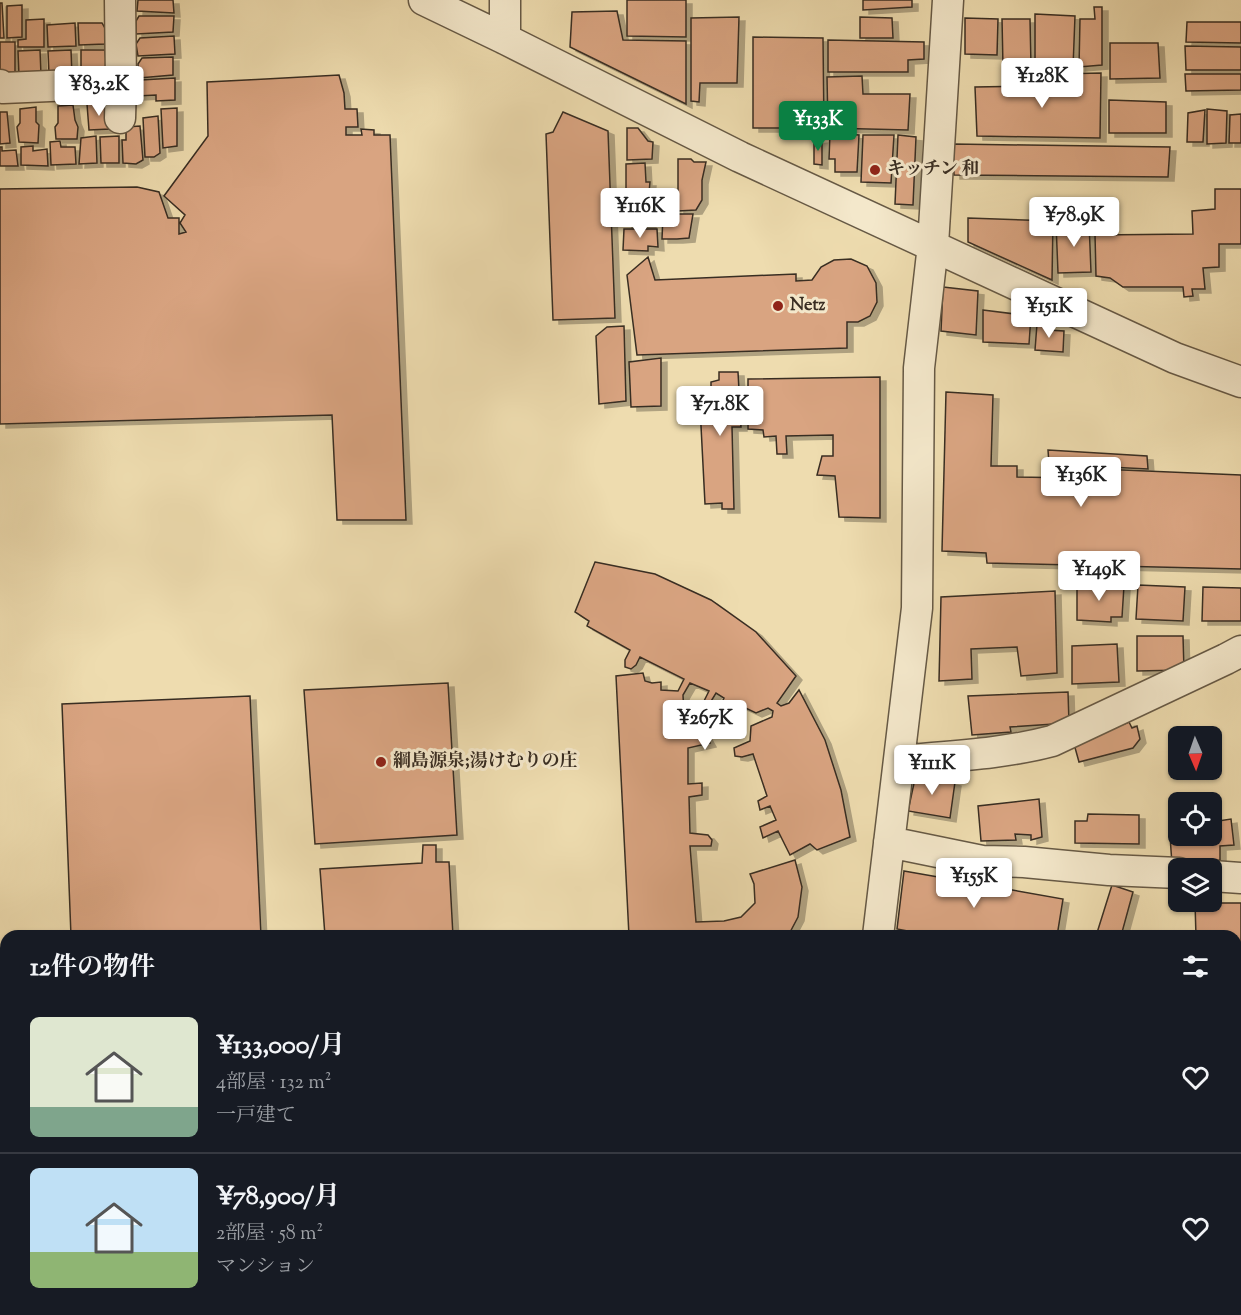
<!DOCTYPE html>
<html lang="ja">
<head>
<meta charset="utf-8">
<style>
  :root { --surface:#171b24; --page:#20242c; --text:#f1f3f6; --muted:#9ea1a6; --line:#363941; --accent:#0b8043 }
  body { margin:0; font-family:"Sorts Mill Goudy","Noto Serif JP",serif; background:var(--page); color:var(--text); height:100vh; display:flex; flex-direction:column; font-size:22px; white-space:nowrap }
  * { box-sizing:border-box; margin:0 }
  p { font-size:20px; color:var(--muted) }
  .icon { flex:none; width:33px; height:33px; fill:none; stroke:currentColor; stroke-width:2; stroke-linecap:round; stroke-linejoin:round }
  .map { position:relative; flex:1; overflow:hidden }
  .drawer { position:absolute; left:0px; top:930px; width:1242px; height:386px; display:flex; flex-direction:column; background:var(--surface); border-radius:18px 18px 0 0; box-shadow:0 2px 4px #0004 }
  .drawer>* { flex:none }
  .needle { width:39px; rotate:178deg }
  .controls { position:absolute; left:1168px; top:726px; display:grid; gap:12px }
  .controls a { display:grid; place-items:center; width:54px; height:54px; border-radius:9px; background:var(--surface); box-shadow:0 2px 4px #0004; font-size:30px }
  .price { position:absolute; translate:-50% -51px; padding:0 14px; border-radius:6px; background:#fff; color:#222; font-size:20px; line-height:39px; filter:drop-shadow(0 2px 3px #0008) }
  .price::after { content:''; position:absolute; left:50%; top:36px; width:18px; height:14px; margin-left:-9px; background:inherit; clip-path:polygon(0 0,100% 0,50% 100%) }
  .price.current { background:var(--accent); color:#fff }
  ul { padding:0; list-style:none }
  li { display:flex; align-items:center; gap:18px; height:150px; padding:0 30px }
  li+li { border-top:2px solid var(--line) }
  li span { display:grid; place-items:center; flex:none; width:168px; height:120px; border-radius:9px; color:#555 }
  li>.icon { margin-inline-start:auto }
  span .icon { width:72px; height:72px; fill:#fffc; stroke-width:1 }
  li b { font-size:26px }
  h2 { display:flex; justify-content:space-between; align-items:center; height:72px; padding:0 30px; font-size:26px }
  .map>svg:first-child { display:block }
  .building { fill:#d9a481; stroke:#382d22; stroke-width:1.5; filter:url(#shadow) }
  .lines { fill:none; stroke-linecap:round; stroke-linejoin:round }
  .minor-casing { stroke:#665945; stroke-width:33 }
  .major-casing { stroke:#382d22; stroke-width:36 }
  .minor { stroke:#f4e8cb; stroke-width:30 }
  .major { stroke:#e7be78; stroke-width:33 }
  .poi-dot { fill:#8f2418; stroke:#f4e8cb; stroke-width:2 }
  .labels { text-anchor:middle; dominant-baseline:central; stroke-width:6; stroke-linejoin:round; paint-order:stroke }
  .poi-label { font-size:18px; font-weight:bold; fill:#382d22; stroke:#f4e8cb; text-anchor:start }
</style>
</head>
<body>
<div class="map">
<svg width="1241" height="1315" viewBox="0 0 1241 1315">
  <defs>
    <filter id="shadow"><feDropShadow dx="6" dy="4" stdDeviation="0" flood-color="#0004"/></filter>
  </defs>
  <rect width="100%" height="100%" fill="#eedcaf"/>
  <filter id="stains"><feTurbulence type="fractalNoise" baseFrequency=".00333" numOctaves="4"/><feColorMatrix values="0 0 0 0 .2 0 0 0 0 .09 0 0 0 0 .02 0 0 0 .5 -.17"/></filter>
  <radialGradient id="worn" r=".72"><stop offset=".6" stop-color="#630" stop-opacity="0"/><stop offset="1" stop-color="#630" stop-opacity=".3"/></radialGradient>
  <path class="building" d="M138,0H173L174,13L137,11Z
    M627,0H686V37L627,36Z
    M863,0H912V7L863,10Z
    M0,3H2L4,38H0Z
    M22,5V37L7,38V6Z
    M1094,7H1102V65L1079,67L1080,19H1095Z
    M617,11L623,40L686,41V104L570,47L572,12Z
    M1035,14L1075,16L1073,68H1035Z
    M139,16H174L173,32L136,34V21Z
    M739,17L737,83H700L699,102L691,101V18Z
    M860,17L892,18L893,38H860Z
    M965,18L998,19L997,55L965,54Z
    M44,19V47H18V40L26,39V20Z
    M1002,19H1030L1031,66L1003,67Z
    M1187,22H1241V43L1186,42Z
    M75,23L76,46L48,47L47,25Z
    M78,23H102L106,30L105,44L79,45Z
    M174,36L175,54L138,56L136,44L140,38Z
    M753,37L823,38L824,128H753Z
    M828,40L924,42V59L908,60V72H828Z
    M0,42H15V72L0,73Z
    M1110,43H1158L1160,78L1110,79Z
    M1185,46L1241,47V70H1186Z
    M40,50L41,75L19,76L18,51Z
    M71,50L72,75L49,74L48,51Z
    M81,50H105L107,71L81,70Z
    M173,57V75L139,78L138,64L142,58Z
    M1101,73L1100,138L977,136L975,87L1040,86L1041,91H1058V74Z
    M1185,74H1241V90L1186,91Z
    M339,75L344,93L345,109H357L358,127H346V135H362L361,129L374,130V135H390L406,520H337L332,415L0,424V189L137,187L159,192L168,218H179V234L186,232L180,223L185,215L164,196L208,136L207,82Z
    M862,76L863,94H910L908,130L828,128L827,77Z
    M175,78V100L156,101V95L137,96L136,86L141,80Z
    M1109,100L1166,102V133H1109Z
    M87,104H110V129L89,130Z
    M73,105L75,120L78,127L77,139H56L55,127L58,123V106Z
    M36,107V122L39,125L38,143L19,142L17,127L20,123V109Z
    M177,108V146L163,148L161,109Z
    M1207,109L1227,111L1226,143L1207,144Z
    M1205,110L1203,142H1187L1188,113Z
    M0,112H7L10,143L0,144Z
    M563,112L608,131L615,318L553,320L546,134L553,132Z
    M1241,114V143H1229L1230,115Z
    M158,116L160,153L154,157H145L143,118Z
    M140,126L143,160L136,164L123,163L122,140H126V127Z
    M627,128H638L648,141L653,142L652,159L627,160Z
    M830,133L859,135L857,172H835V159H829Z
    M863,135H894L891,183L861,182Z
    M898,135L916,137L913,205L895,204Z
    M96,136L97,163L79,164L81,138Z
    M119,136V163H101L100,137Z
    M822,139V165L814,164V140Z
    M60,141L61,147H75L76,164L51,165L50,142Z
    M953,144L1170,147L1168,177L954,175Z
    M33,146V151L47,149L48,166L21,165V147Z
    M0,147H2V151L16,150L18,166H0Z
    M678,159H691L694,162H706L702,180V200L696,210L678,211Z
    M645,163L646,182H650L649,193L626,192V164Z
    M1215,189H1241V244H1219V267L1203,268L1205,289H1192L1193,296L1184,297L1183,287H1123L1110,278L1096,276L1095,235L1193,234L1192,211L1215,209Z
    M625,196L646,197L645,215L650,213V225L626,226Z
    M663,214H693L689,238L677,239H662Z
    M968,218L1053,221L1052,280L968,242Z
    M1089,222L1091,272L1058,273L1056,223Z
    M624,229H657L658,247L648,246V251L623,250Z
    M648,257L655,280L796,274V281L812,280L821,267L834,260L851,259L867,266L876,283L877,302L870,316L858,322H847V348L637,355L627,275Z
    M943,287L978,291L976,335L941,331Z
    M983,310L1031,316L1029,344L983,342Z
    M1047,323L1048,330L1064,331L1063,352L1035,350L1037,324Z
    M624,326L626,401L599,404L596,336L607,327Z
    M661,358V406L631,407L629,362Z
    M719,372H738L741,427H732L734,509H722V503L705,504L699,387H711V382L719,380Z
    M880,377V518L839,517L835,476L817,475L822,456H833V435L786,436L787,454H777L776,436L764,437L763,430L748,429V379Z
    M946,392L993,395L991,466H1017V477L1076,478L1075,468L1241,475V569L987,563L986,553L942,551Z
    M1048,450L1147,456L1148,469L1049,464Z
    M595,562L655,574L711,600L756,632L796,676L777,703L781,706L789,703L799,690L825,740L841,790L850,837L817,850L810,844L790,855L778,831L763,838L760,827L776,820L770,806L760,810L758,801L767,796L753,754L742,757L735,756L734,748L750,741L751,726L772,717L773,711L768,708L756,713L735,703L729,717L723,718L717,713L724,698L716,693L710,703L704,701L709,691L690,683L683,695L685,735L699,734L706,736L710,743L688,748V784L702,783V795L689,797L690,833L708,835L712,840L711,846H690L696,922L724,921L741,917L755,903L754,884L750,874L795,860L802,887L798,917L788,936H725V932L709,933V936H629L616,676L643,673L645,681L652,683L661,682V690L678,691L684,679L640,657L636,665L631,669L625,667V660L630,650L587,626L589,621L575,612Z
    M1077,583L1124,586L1122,617H1111V622L1077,620Z
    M1138,585L1185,587L1183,621L1136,619Z
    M1203,587L1241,588V621H1202Z
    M1055,591L1057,673L1021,676L1017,647L971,649L972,679L939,681L941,597Z
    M1137,636H1183L1184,670L1137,671Z
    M1117,644L1119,682L1072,684V646Z
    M448,683L457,835L315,844L304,690Z
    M1068,692L1069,723L1010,727L1011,732L972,735L968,696Z
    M250,696L261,936H71L62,704Z
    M1129,722L1132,728L1137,726L1140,739L1133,748L1079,762L1074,744Z
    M916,774L955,782L950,818L908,811Z
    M1039,799L1042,837L1031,840V835L1015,834L1016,840L981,841L978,806Z
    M1088,814L1139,815V844L1075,843V821H1087Z
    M1231,819L1234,845L1220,846V860L1172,864L1169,822L1179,820V836H1212V822Z
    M423,845H436V862H449L453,936H325L320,869L422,863Z
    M904,871L1063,899L1057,936H957L934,932L933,936H924V934L897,929Z
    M1112,885L1133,892L1121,936H1096Z
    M1195,903H1241V946H1236V936H1196Z
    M1236,962H1241V1011H1236Z
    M1236,1105L1241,1106V1217L1236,1216Z
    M279,1310H562V1315H280Z
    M616,1310H739L750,1311L749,1315H615Z"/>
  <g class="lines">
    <defs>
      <path id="minor" d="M120,0L121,83L120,118
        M424,0L505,39L740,157L1175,358L1241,382
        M505,39V0
        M0,85L3,88L121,83
        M899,761C950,756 1003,754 1052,741L1226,659L1241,651
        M889,842L982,861L1024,862L1109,870L1179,873
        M1212,876L1241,878
        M878,936L917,608L919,368L933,245L948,0
        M831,1310L832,1315"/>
      <path id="major" d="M1236,1059H1241
        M0,1079H6"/>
    </defs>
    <use href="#minor" class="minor-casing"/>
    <use href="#major" class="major-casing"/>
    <use href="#minor" class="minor"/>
    <use href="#major" class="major"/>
  </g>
  <g class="poi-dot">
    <circle cx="875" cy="170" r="6"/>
    <circle cx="778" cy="306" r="6"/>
    <circle cx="381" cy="762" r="6"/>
  </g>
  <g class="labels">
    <g class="poi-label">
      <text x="887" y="170">キッチン 和</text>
      <text x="790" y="306">Netz</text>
      <text x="393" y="762">綱島源泉;湯けむりの庄</text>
    </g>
  </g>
  <rect width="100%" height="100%" filter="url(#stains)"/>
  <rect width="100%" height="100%" fill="url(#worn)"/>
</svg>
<div class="controls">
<a><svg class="needle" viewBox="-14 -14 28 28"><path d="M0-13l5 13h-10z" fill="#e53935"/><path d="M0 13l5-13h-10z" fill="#9ea1a6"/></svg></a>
<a><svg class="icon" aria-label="locate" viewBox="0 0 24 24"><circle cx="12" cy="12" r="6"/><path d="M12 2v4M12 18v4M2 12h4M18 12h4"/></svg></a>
<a><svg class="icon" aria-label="layers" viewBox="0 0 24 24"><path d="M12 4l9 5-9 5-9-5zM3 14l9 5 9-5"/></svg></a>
</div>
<b class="price" style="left:1042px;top:109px">¥128K</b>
<b class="price" style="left:99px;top:117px">¥83.2K</b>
<b class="price current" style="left:818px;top:152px">¥133K</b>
<b class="price" style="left:640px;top:239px">¥116K</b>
<b class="price" style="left:1074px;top:248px">¥78.9K</b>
<b class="price" style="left:1049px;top:339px">¥151K</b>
<b class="price" style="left:720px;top:437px">¥71.8K</b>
<b class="price" style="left:1081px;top:508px">¥136K</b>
<b class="price" style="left:1099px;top:602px">¥149K</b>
<b class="price" style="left:705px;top:751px">¥267K</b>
<b class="price" style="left:932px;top:796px">¥111K</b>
<b class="price" style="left:974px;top:909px">¥155K</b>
<section class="drawer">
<h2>12件の物件<svg class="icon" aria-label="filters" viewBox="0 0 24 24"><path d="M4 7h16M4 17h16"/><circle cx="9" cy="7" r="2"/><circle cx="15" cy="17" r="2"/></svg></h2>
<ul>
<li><span style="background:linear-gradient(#dfe7d0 75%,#7fa58c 0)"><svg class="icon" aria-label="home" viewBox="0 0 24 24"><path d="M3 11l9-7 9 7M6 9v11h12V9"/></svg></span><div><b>¥133,000/月</b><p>4部屋 · 132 m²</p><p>一戸建て</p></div><svg class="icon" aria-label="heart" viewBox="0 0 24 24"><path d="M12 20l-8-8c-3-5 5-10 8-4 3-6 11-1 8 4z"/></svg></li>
<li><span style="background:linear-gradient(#bfe0f5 70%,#8fb573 0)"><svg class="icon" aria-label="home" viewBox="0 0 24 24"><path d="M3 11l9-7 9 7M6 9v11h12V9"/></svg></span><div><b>¥78,900/月</b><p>2部屋 · 58 m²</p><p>マンション</p></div><svg class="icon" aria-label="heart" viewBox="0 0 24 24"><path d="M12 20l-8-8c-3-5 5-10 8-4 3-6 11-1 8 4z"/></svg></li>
</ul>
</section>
</div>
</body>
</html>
